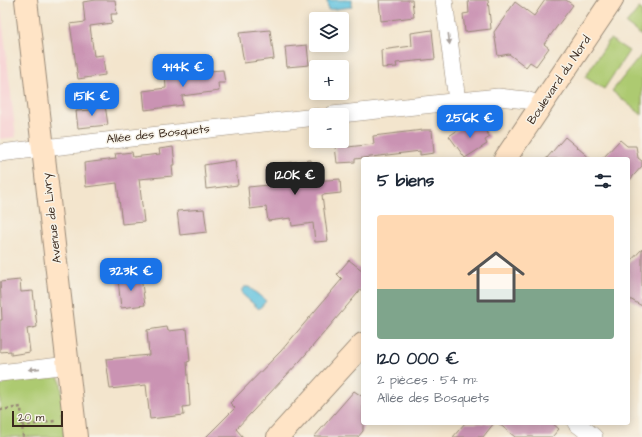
<!DOCTYPE html>
<html lang="fr">
<head>
<meta charset="utf-8">
<style>
  :root { --surface:#fff; --page:#f6f6f7; --text:#1f2937; --muted:#747a83; --line:#e0e1e3; --accent:#1a73e8 }
  body { margin:0; font-family:"Architects Daughter",sans-serif; background:var(--page); color:var(--text); height:100vh; display:flex; flex-direction:column; font-size:15px; white-space:nowrap }
  * { box-sizing:border-box; margin:0 }
  p { font-size:13px; color:var(--muted) }
  .icon { flex:none; width:22px; height:22px; fill:none; stroke:currentColor; stroke-width:2; stroke-linecap:round; stroke-linejoin:round }
  .map { position:relative; flex:1; overflow:hidden }
  .side { position:absolute; left:361px; top:157px; width:269px; height:268px; display:flex; flex-direction:column; background:var(--surface); border-radius:4px; box-shadow:0 2px 10px #0003 }
  .side>* { flex:none }
  .buttons { position:absolute; left:309px; top:12px; display:grid; gap:8px }
  .buttons a { display:grid; place-items:center; width:40px; height:40px; border-radius:4px; background:var(--surface); box-shadow:0 2px 10px #0003; font-size:20px }
  .scale { position:absolute; left:12px; bottom:10px; width:51px; box-sizing:border-box; padding-left:4px; border:2px solid #3b2a1e; border-top:0; font-size:11px; line-height:14px; white-space:nowrap; color:#3b2a1e; -webkit-text-stroke:3px #f7f3e8; paint-order:stroke }
  .price { position:absolute; translate:-50% -34px; padding:0 9px; border-radius:8px; background:var(--accent); color:#fff; font-size:13px; line-height:26px; filter:drop-shadow(0 1px 2px #0008) }
  .price::after { content:''; position:absolute; left:50%; top:24px; width:12px; height:9px; margin-left:-6px; background:inherit; clip-path:polygon(0 0,100% 0,50% 100%) }
  .price.selected { background:#222; color:#fff }
  ul { padding:0; list-style:none }
  li { display:grid; align-content:center; gap:8px; height:212px; padding:0 16px }
  li+li { border-top:1px solid var(--line) }
  li span { display:grid; place-items:center; height:124px; border-radius:4px; color:#555 }
  li>.icon { margin-inline-start:auto }
  span .icon { width:72px; height:72px; fill:#fffc; stroke-width:1 }
  li b { font-size:17px }
  h2 { display:flex; justify-content:space-between; align-items:center; height:48px; padding:0 16px; font-size:17px }
  .map>svg:first-child { display:block }
  .built { fill:#f7cfd2 }
  .green { fill:#adca71; stroke:#747a48 }
  .water { fill:#61c2df; stroke:#4e767e }
  .building { fill:#ca93b3 }
  .lines { fill:none; stroke-linecap:round; stroke-linejoin:round }
  .street-casing { stroke:#978876; stroke-width:18 }
  .secondary-casing { stroke:#978876; stroke-width:24 }
  .path { stroke:#978876; stroke-width:2.5; stroke-dasharray:3 3; stroke-linecap:butt }
  .street { stroke:#fff; stroke-width:17 }
  .secondary { stroke:#ffe4c6; stroke-width:22 }
  .oneway { fill:#a79f9a }
  .labels { text-anchor:middle; dominant-baseline:central; stroke-width:3; stroke-linejoin:round; paint-order:stroke }
  .street-label { font-size:12px; fill:#3b2a1e; stroke:#f7f3e8 }
</style>
</head>
<body>
<div class="map">
<svg width="642" height="437" viewBox="0 0 642 437">
  <rect width="100%" height="100%" fill="#f7f3e8"/>
  <filter id="ink" filterUnits="userSpaceOnUse"><feTurbulence type="fractalNoise" baseFrequency=".025" numOctaves="2"/><feDisplacementMap in="SourceGraphic" scale="8" xChannelSelector="R" yChannelSelector="G"/><feConvolveMatrix kernelMatrix="1 2 1 2 8 2 1 2 1" color-interpolation-filters="sRGB"/></filter>
  <filter id="wash" filterUnits="userSpaceOnUse"><feTurbulence type="fractalNoise" baseFrequency=".012" numOctaves="4" result="noise"/><feDisplacementMap in="SourceGraphic" scale="16" xChannelSelector="R" yChannelSelector="G"/><feGaussianBlur stdDeviation="0.9" result="paint"/><feColorMatrix in="noise" values="0 0 0 0 0 0 0 0 0 0 0 0 0 0 0 0 0 1.4 0 .05"/><feComposite in="paint" operator="in"/></filter>
  <g filter="url(#wash)">
    <rect width="100%" height="100%" fill="#f3e5cd"/>
    <path class="built" d="M0,0L16,137L0,139Z"/>
    <path class="green" d="M639,8L642,10V36L626,24Z
      M610,39L629,51L604,89L585,77Z
      M642,54V115L612,91Z
      M53,373L58,377L61,382L67,437H0V377Z"/>
    <path class="water" d="M327,0H352V7L328,10Z
      M244,287H249L266,301L259,309L242,294V289Z"/>
    <g id="blocks">
      <path class="building" d="M96,0H115L117,14H111L112,23L90,26L94,56L103,55L105,75L78,79L70,24L85,22L83,2Z
        M379,0H412L414,17L381,21Z
        M468,0H488L491,29L465,32L463,14L469,13Z
        M545,0H566L573,5L544,44L549,48L536,66L530,62L526,67L509,54L498,56L494,32L515,2L534,16Z
        M270,30L274,59L244,63L239,33Z
        M432,30L435,59L396,63L397,67L382,68L381,50L412,46L411,33Z
        M307,45L309,65L287,67L285,47Z
        M223,70L225,83H218L219,91L182,96L183,105L145,110L143,91L166,88L165,74Z
        M105,105L108,125L78,128L76,111L93,110L92,106Z
        M478,121L490,137L485,140L487,144L465,158L449,136L464,126L466,129Z
        M423,130H432L434,153L420,155V151L355,159V162L337,163L335,146L348,144V147L374,144L373,136Z
        M565,137L591,159H546Z
        M620,140L627,146H636L638,158L642,161V166L628,182V159H602Z
        M173,147L175,165H172L173,176L139,179L144,222L122,224L117,183L86,187L84,163L116,159L115,154L132,152L133,157L160,154L159,149Z
        M235,160L238,185L206,189L204,165Z
        M311,160L314,181L340,179L341,193L322,195L328,241L315,242L313,223L292,226L291,218L268,221L266,207L250,209L248,187L269,185L267,165Z
        M204,209L207,232L180,235L177,211Z
        M642,249V306L628,298V264Z
        M349,260L363,271V287L300,361L236,429L243,437H206L235,408L230,403L281,351L342,279L337,274Z
        M141,277L145,305L121,308L118,279Z
        M20,280L21,292L33,291L37,327L27,329L30,352L11,355V351L0,352V320H2L0,282Z
        M167,327L168,331L187,329L190,361L187,362L190,406L183,407L184,415L150,419L146,385L110,389L106,359L149,355L147,330Z
        M354,391L363,397V431L358,437H314Z
        M465,423H494L483,437H453Z
        M498,423H552L559,429L552,437H515Z"/>
    </g>
  </g>
  <g filter="url(#ink)">
    <use href="#blocks" fill-opacity="0" stroke="#978876" stroke-width="1"/>
    <g class="lines">
      <defs>
        <path id="street" d="M444,0L457,101
          M332,115L498,97L526,100L541,105
          M0,153L316,117
          M0,373L68,365
          M576,423L594,437"/>
        <path id="secondary" d="M26,0L76,437
          M505,159L612,0
          M278,437L363,344"/>
      </defs>
      <use href="#street" class="street-casing"/>
      <use href="#secondary" class="secondary-casing"/>
      <path class="path" d="M0,410L21,407L23,437
        M22,426L55,421"/>
      <use href="#street" class="street"/>
      <use href="#secondary" class="secondary"/>
    </g>
    <defs><path id="oneway-solid" d="M-6-.8H1V-3.2L6.5 0L1 3.2V.8H-6Z"/></defs>
    <g class="oneway">
      <use href="#oneway-solid" transform="translate(449 39) rotate(83)"/>
      <use href="#oneway-solid" transform="translate(34 369) rotate(174)"/>
    </g>
  </g>
  <g class="labels">
    <g class="street-label">
      <text transform="translate(559 80) rotate(-56)">Boulevard du Nord</text>
      <text transform="translate(158 134) rotate(-6)">Allée des Bosquets</text>
      <text transform="translate(52 218) rotate(-97)">Avenue de Livry</text>
    </g>
  </g>
</svg>
<div class="buttons">
<a><svg class="icon" aria-label="layers" viewBox="0 0 24 24"><path d="M12 4l9 5-9 5-9-5zM3 14l9 5 9-5"/></svg></a>
<a>+</a>
<a>−</a>
</div>
<div class="scale">20 m</div>
<b class="price" style="left:183px;top:88px">414K €</b>
<b class="price" style="left:92px;top:117px">151K €</b>
<b class="price" style="left:470px;top:139px">256K €</b>
<b class="price selected" style="left:295px;top:196px">120K €</b>
<b class="price" style="left:131px;top:292px">323K €</b>
<section class="side">
<h2>5 biens<svg class="icon" aria-label="filters" viewBox="0 0 24 24"><path d="M4 7h16M4 17h16"/><circle cx="9" cy="7" r="2"/><circle cx="15" cy="17" r="2"/></svg></h2>
<ul>
<li><span style="background:linear-gradient(#ffd9b3 60%,#7fa58c 0)"><svg class="icon" aria-label="home" viewBox="0 0 24 24"><path d="M3 11l9-7 9 7M6 9v11h12V9"/></svg></span><div><b>120 000 €</b><p>2 pièces · 54 m²</p><p>Allée des Bosquets</p></div></li>
</ul>
</section>
</div>
</body>
</html>
